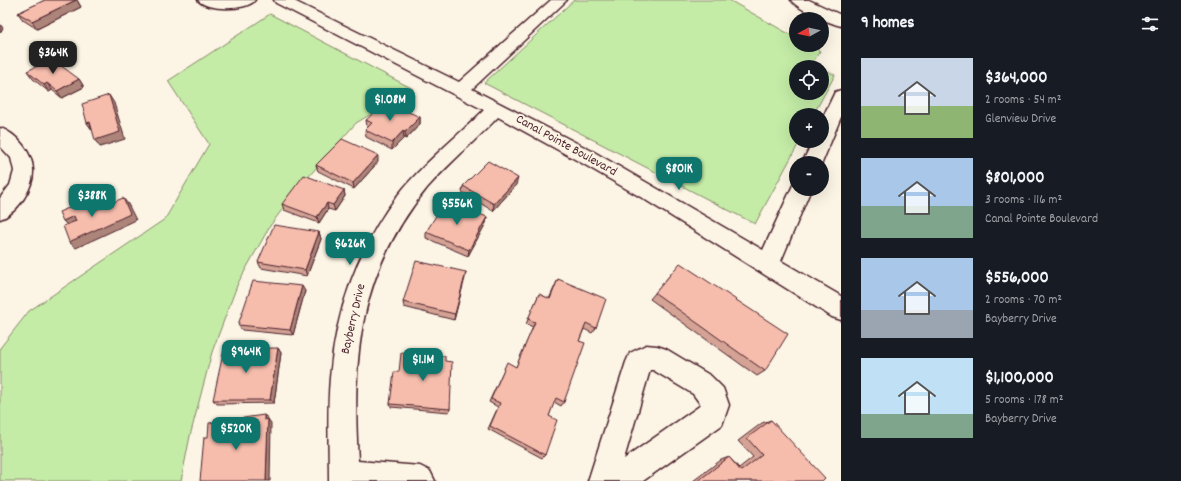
<!DOCTYPE html>
<html lang="en">
<head>
<meta charset="utf-8">
<style>
  :root { --surface:#171b24; --page:#242831; --text:#f1f3f6; --muted:#9ea1a6; --accent:#0f766e }
  body { margin:0; font-family:Dekko,sans-serif; background:var(--page); color:var(--text); height:100vh; display:flex; flex-direction:column; font-size:15px; white-space:nowrap }
  * { box-sizing:border-box; margin:0 }
  p { font-size:13px; color:var(--muted) }
  .icon { flex:none; width:22px; height:22px; fill:none; stroke:currentColor; stroke-width:2; stroke-linecap:round; stroke-linejoin:round }
  .map { position:relative; flex:1; overflow:hidden }
  .panel { display:flex; flex-direction:column; background:var(--surface); width:340px }
  .panel>* { flex:none }
  .needle { width:26px; rotate:262deg }
  .tools { position:absolute; left:789px; top:12px; display:grid; gap:8px }
  .tools a { display:grid; place-items:center; width:40px; height:40px; border-radius:50%; background:var(--surface); box-shadow:0 4px 16px #0002; font-size:20px }
  .price { position:absolute; translate:-50% -34px; padding:0 9px; border-radius:8px; background:var(--accent); color:#fff; font-size:13px; line-height:26px; filter:drop-shadow(0 1px 2px #0008) }
  .price::after { content:''; position:absolute; left:50%; top:24px; width:12px; height:9px; margin-left:-6px; background:inherit; clip-path:polygon(0 0,100% 0,50% 100%) }
  .price.on { background:#222; color:#fff }
  ul { padding:0; list-style:none }
  li { display:flex; align-items:center; gap:12px; height:100px; padding:0 20px }
  li span { display:grid; place-items:center; flex:none; width:112px; height:80px; border-radius:0px; color:#555 }
  li>.icon { margin-inline-start:auto }
  span .icon { width:48px; height:48px; fill:#fffc; stroke-width:1 }
  li b { font-size:17px }
  h2 { display:flex; justify-content:space-between; align-items:center; height:48px; padding:0 20px; font-size:17px }
  main { display:flex; flex:1; min-height:0 }
  .map>svg:first-child { display:block }
  .green { fill:#c4eca7; stroke:#878669 }
  .lines { fill:none; stroke-linecap:round; stroke-linejoin:round }
  .minor-casing { stroke:#4a1f2b; stroke-width:3 }
  .minor { fill:#fcf5e5; fill-rule:evenodd }
  .wall { fill:#d4a395; stroke:#4a1f2b }
  .shaded-wall { fill:#ac8479; stroke:#4a1f2b }
  .building { fill:#f6bdad; stroke:#4a1f2b }
  .labels { text-anchor:middle; dominant-baseline:central; stroke-width:3.5; stroke-linejoin:round; paint-order:stroke }
  .street-label { font-size:13px; fill:#4a1f2b; stroke:#fcf5e5 }
</style>
</head>
<body>
<main>
<div class="map">
<svg width="841" height="481" viewBox="0 0 841 481">
  <rect width="100%" height="100%" fill="#fcf5e5"/>
  <filter id="ink" filterUnits="userSpaceOnUse"><feTurbulence type="fractalNoise" baseFrequency=".025" numOctaves="2"/><feDisplacementMap in="SourceGraphic" scale="8" xChannelSelector="R" yChannelSelector="G"/><feConvolveMatrix kernelMatrix="1 2 1 2 8 2 1 2 1" color-interpolation-filters="sRGB"/></filter>
  <g filter="url(#ink)">
    <path class="green" d="M574,0H729L796,38V45H810L820,51L813,62L821,67H796V93H822V68L835,75L813,115H796V141H800L755,224L484,83Z
      M270,14L413,89L356,123L295,192L270,226L238,283L212,352L190,436L181,481H0V348L29,311L165,219L209,144L168,81Z"/>
    <g class="lines">
      <defs>
        <path id="minor" d="M198,0H255C248,11 206,11 198,0Z
          M274,0H292L459,82L551,0H567L472,89L594,152L763,250L794,183H796V189H811L781,261L841,296V320L832,317L644,199L580,162L498,117C475,141 449,163 427,188C358,273 352,356 358,461L420,466L430,471L435,481H329C329,447 327,412 330,378C335,313 358,247 398,195C423,163 456,138 484,110L276,3Z
          M791,0H809L841,15V26C829,23 798,10 791,0Z
          M841,90V117L822,163H802L813,141H822V119L835,92Z
          M0,128C16,133 33,153 33,170C34,188 17,214 0,219V198L10,185L14,171L11,158L0,146Z
          M646,345L657,346L666,349L711,376L723,388L729,405L722,425L643,481H588L626,362L630,353ZM650,370H653L693,394L701,405L624,459Z"/>
      </defs>
      <use href="#minor" class="minor-casing"/>
      <use href="#minor" class="minor"/>
    </g>
    <path class="wall" d="M45,0H77L81,7L37,29L23,20L18,13Z
      M27,71L79,79L84,87L62,98L52,90L49,92L33,79Z
      M420,117V124L406,139L404,138L392,150L366,137L365,130L367,128L366,120Z
      M378,162L354,189L318,171L316,165Z
      M516,185L493,211L462,192L463,186Z
      M344,190L345,196L335,211L328,209L319,223L284,210L282,204Z
      M445,213L487,217L486,223L468,256L426,238V232Z
      M319,232L321,239L307,276L261,268L258,262Z
      M675,269L765,371L757,376L650,299Z
      M466,272L454,320L404,307L403,302Z
      M558,279L596,328L592,333L584,329L579,341L564,402L561,406L554,402L549,416L545,455L542,458L488,429L498,407L489,402L505,367H516L533,327L526,324L539,294L549,299Z
      M305,291L293,335L242,330L238,325Z
      M278,348L281,353L274,403L217,404L213,400Z
      M445,361L450,409L449,412L391,407L390,404L399,372Z
      M771,420L822,481H693L721,460L729,457L739,468L753,457L738,441L762,423Z"/>
    <path class="shaded-wall" d="M76,0H77L81,7L37,29L32,21Z
      M0,24L3,28L0,33Z
      M79,79L84,87L62,98L57,91Z
      M47,83L52,90L49,92L44,85Z
      M109,95L114,103L125,139L100,147L95,140Z
      M420,117V124L406,139L405,132Z
      M90,122L92,130L87,123Z
      M403,131L404,138L392,150V143Z
      M378,155V162L354,189L353,183Z
      M518,178L516,185L493,211L494,204Z
      M344,190L345,196L335,211L333,205Z
      M123,198L128,204L136,220L76,248L69,242Z
      M88,200L94,206L99,218L93,211Z
      M327,203L328,209L319,223L317,217Z
      M74,216L81,223L70,228L63,221Z
      M487,217L486,223L468,256L469,250Z
      M319,232L321,239L307,276L305,270Z
      M466,272L465,278L454,320L455,314Z
      M302,286L305,291L293,335L290,330Z
      M278,348L281,353L274,403L270,400Z
      M264,415L268,418L267,423L264,420Z
      M268,419L271,423L270,481H266Z"/>
    <path class="building" d="M45,0H76L32,21L18,13Z
      M52,59L79,79L57,91L47,83L44,85L27,71Z
      M109,95L120,132L95,140L90,122L87,123L82,104Z
      M386,102L420,117L405,132L403,131L392,143L365,130L372,123L366,120Z
      M342,139L378,155L353,183L316,165Z
      M488,161L518,178L494,204L463,186Z
      M304,175L344,190L333,205L327,203L317,217L282,204Z
      M123,198L130,214L69,242L63,226L76,221L74,216L63,221L59,212L88,200L93,211Z
      M452,203L487,217L469,250L426,232L439,211L445,213Z
      M274,225L319,232L305,270L258,262Z
      M416,261L466,272L455,314L403,302Z
      M680,263L788,334L765,371L655,293Z
      M558,279L606,299L596,328L586,323L579,341L585,343L564,402L556,398L549,416L557,420L545,455L490,426L500,403L491,399L507,362L516,367L535,322L528,319L539,294L550,299Z
      M253,281L302,286L290,330L238,325Z
      M278,348L270,400H213L224,349Z
      M401,353L445,356V361L452,362L450,409L390,404L394,372H399Z
      M264,415V420L268,419L266,481H200L204,437H208L209,423Z
      M771,420L825,478L822,481H698L729,457L741,471L762,455L747,438Z"/>
  </g>
  <g class="labels">
    <g class="street-label">
      <text transform="translate(566 146) rotate(29)">Canal Pointe Boulevard</text>
      <text transform="translate(354 319) rotate(-77)">Bayberry Drive</text>
    </g>
  </g>
</svg>
<div class="tools">
<a><svg class="needle" viewBox="-14 -14 28 28"><path d="M0-13l5 13h-10z" fill="#e53935"/><path d="M0 13l5-13h-10z" fill="#9ea1a6"/></svg></a>
<a><svg class="icon" aria-label="locate" viewBox="0 0 24 24"><circle cx="12" cy="12" r="6"/><path d="M12 2v4M12 18v4M2 12h4M18 12h4"/></svg></a>
<a>+</a>
<a>−</a>
</div>
<b class="price on" style="left:53px;top:75px">$364K</b>
<b class="price" style="left:390px;top:122px">$1.08M</b>
<b class="price" style="left:679px;top:191px">$801K</b>
<b class="price" style="left:92px;top:218px">$388K</b>
<b class="price" style="left:457px;top:226px">$556K</b>
<b class="price" style="left:350px;top:266px">$626K</b>
<b class="price" style="left:246px;top:374px">$964K</b>
<b class="price" style="left:423px;top:382px">$1.1M</b>
<b class="price" style="left:236px;top:451px">$520K</b>
</div>
<section class="panel">
<h2>9 homes<svg class="icon" aria-label="filters" viewBox="0 0 24 24"><path d="M4 7h16M4 17h16"/><circle cx="9" cy="7" r="2"/><circle cx="15" cy="17" r="2"/></svg></h2>
<ul>
<li><span style="background:linear-gradient(#c9d6e8 60%,#8fb573 0)"><svg class="icon" aria-label="home" viewBox="0 0 24 24"><path d="M3 11l9-7 9 7M6 9v11h12V9"/></svg></span><div><b>$364,000</b><p>2 rooms · 54 m²</p><p>Glenview Drive</p></div></li>
<li><span style="background:linear-gradient(#a9c7e8 60%,#7fa58c 0)"><svg class="icon" aria-label="home" viewBox="0 0 24 24"><path d="M3 11l9-7 9 7M6 9v11h12V9"/></svg></span><div><b>$801,000</b><p>3 rooms · 116 m²</p><p>Canal Pointe Boulevard</p></div></li>
<li><span style="background:linear-gradient(#a9c7e8 65%,#9aa5b1 0)"><svg class="icon" aria-label="home" viewBox="0 0 24 24"><path d="M3 11l9-7 9 7M6 9v11h12V9"/></svg></span><div><b>$556,000</b><p>2 rooms · 70 m²</p><p>Bayberry Drive</p></div></li>
<li><span style="background:linear-gradient(#bfe0f5 70%,#7fa58c 0)"><svg class="icon" aria-label="home" viewBox="0 0 24 24"><path d="M3 11l9-7 9 7M6 9v11h12V9"/></svg></span><div><b>$1,100,000</b><p>5 rooms · 178 m²</p><p>Bayberry Drive</p></div></li>
</ul>
</section>
</main>
</body>
</html>
